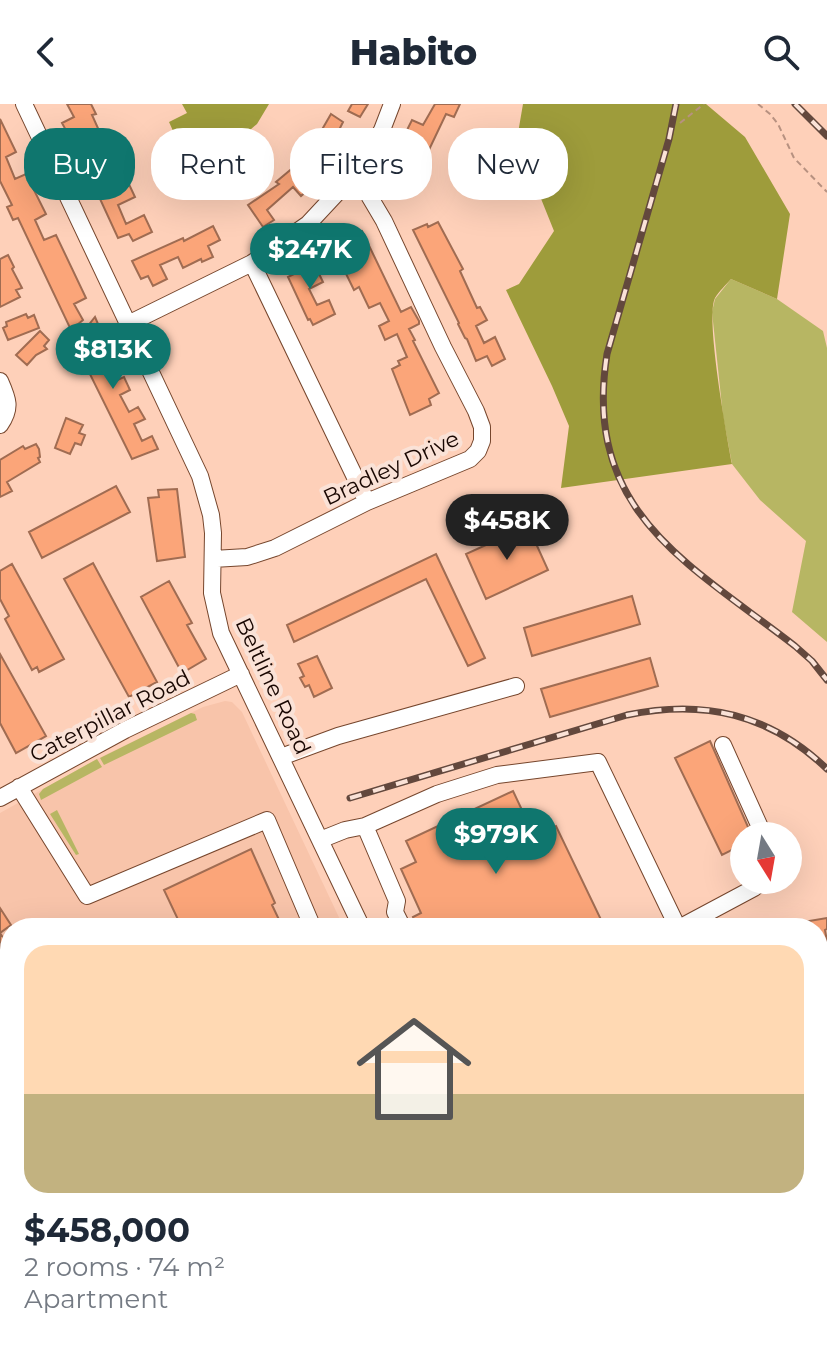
<!DOCTYPE html>
<html lang="en">
<head>
<meta charset="utf-8">
<style>
  :root { --surface:#fff; --page:#f6f6f7; --text:#1f2937; --muted:#747a83; --line:#e0e1e3; --accent:#0f766e }
  body { margin:0; font-family:Montserrat,sans-serif; background:var(--page); color:var(--text); height:100vh; display:flex; flex-direction:column; font-size:30px; white-space:nowrap }
  * { box-sizing:border-box; margin:0 }
  p { font-size:26px; color:var(--muted) }
  .icon { flex:none; width:44px; height:44px; fill:none; stroke:currentColor; stroke-width:2; stroke-linecap:round; stroke-linejoin:round }
  .map { position:relative; flex:1; overflow:hidden }
  .panel { position:absolute; left:0px; top:814px; width:828px; height:442px; display:flex; flex-direction:column; background:var(--surface); border-radius:32px 32px 0 0; box-shadow:0 8px 32px #0002 }
  .panel>* { flex:none }
  .banner { position:absolute; left:24px; top:24px; width:780px; height:72px; display:flex; gap:16px }
  .needle { width:52px; rotate:169deg }
  .tools { position:absolute; left:730px; top:718px; display:grid; gap:16px }
  .tools a { display:grid; place-items:center; width:72px; height:72px; border-radius:50%; background:var(--surface); box-shadow:0 8px 32px #0002; font-size:40px }
  .price { position:absolute; translate:-50% -68px; padding:0 18px; border-radius:28px; background:var(--accent); color:#fff; font-size:26px; line-height:52px; filter:drop-shadow(0 2px 4px #0008) }
  .price::after { content:''; position:absolute; left:50%; top:48px; width:24px; height:18px; margin-left:-12px; background:inherit; clip-path:polygon(0 0,100% 0,50% 100%) }
  .price.active { background:#222; color:#fff }
  ul { padding:0; list-style:none }
  li { display:grid; align-content:center; gap:16px; height:424px; padding:0 24px }
  li+li { border-top:2px solid var(--line) }
  li span { display:grid; place-items:center; height:248px; border-radius:24px; color:#555 }
  li>.icon { margin-inline-start:auto }
  span .icon { width:144px; height:144px; fill:#fffc; stroke-width:1 }
  li b { font-size:34px }
  .pill { padding:0 28px; border-radius:32px; background:var(--surface); box-shadow:0 8px 32px #0002; font-size:28px; line-height:72px }
  .pill.active { background:var(--accent); color:#fff }
  header { display:flex; justify-content:space-between; align-items:center; height:104px; padding:0 24px; background:var(--surface); font-size:36px; font-weight:800 }
  .map>svg:first-child { display:block }
  .built { fill:#f8c4aa }
  .green { fill:#b7b663 }
  .forest { fill:#9e9c3b }
  .building { fill:#fba579; stroke:#a06c52; stroke-width:2 }
  .lines { fill:none; stroke-linecap:round; stroke-linejoin:round }
  .minor-casing { stroke:#76462d; stroke-width:18 }
  .path { stroke:#b79180; stroke-width:2; stroke-dasharray:6 4; stroke-linecap:butt }
  .minor { stroke:#fff; stroke-width:16 }
  .rail-casing { stroke:#63483d; stroke-width:7 }
  .rail { stroke:#fae2d7; stroke-width:4; stroke-dasharray:12; stroke-linecap:butt }
  .labels { text-anchor:middle; dominant-baseline:central; stroke-width:8; stroke-linejoin:round; paint-order:stroke }
  .street-label { font-size:22px; fill:#180601; stroke:#fae2d7 }
</style>
</head>
<body>
<header><svg class="icon" aria-label="back" viewBox="0 0 24 24"><path d="M15 5l-7 7 7 7"/></svg>Habito<svg class="icon" aria-label="search" viewBox="0 0 24 24"><circle cx="10" cy="10" r="6"/><path d="M15 15l6 6"/></svg></header>
<div class="map">
<svg width="827" height="1255" viewBox="0 0 827 1255">
  <rect width="100%" height="100%" fill="#fed0b9"/>
  <path class="built" d="M225,597L232,598L242,608L344,824H10V980L0,966V709L97,655L203,603Z
    M10,1073V1119L0,1121V1088Z"/>
  <path class="green" d="M731,175L777,195L823,227L827,244V538L792,508L806,437L760,396L732,360L723,312L712,208L715,195Z
    M191,609L195,610L197,616L104,661L100,654Z
    M97,655L102,663L41,696L39,690L43,685Z
    M57,706L79,750L76,751L50,710Z"/>
  <path class="forest" d="M182,0H269L257,20L213,58L191,46L189,44L182,47L169,18L187,9Z
    M523,0H706L745,33L790,110L777,195L731,175C726,181 719,187 715,194C705,214 727,332 732,360L561,384L569,322L552,282L506,186L519,180L554,127L517,35Z"/>
  <path class="building" d="M67,0H91L96,10L92,11L101,31L106,28L111,40L104,43L121,78L127,76L135,93L118,101L126,120L144,111L152,128L133,137L129,130L118,134L89,71L98,67L86,38L75,43L62,19L74,13Z
    M352,0H368L360,13L348,7Z
    M435,0H460L454,13L446,10L416,73L390,58L396,47L406,53L409,49L418,33L406,28L412,16L423,21Z
    M331,10L343,18L339,26L349,32L342,42L333,37L320,52L322,54L318,59L326,65L308,86L301,92L293,83L267,106L274,116L263,123L248,101L279,80L276,78L301,57L299,55L300,53L314,35L316,36Z
    M0,15L16,48L6,53L15,75L26,70L46,110L35,116L44,136L56,131L86,194L74,200L83,216L71,226L18,114L13,116L7,103L12,101L0,77Z
    M438,118L463,165L460,167L477,204L480,203L487,216L476,222L484,239L495,233L505,255L492,262L487,252L476,257L467,235L465,234L458,220L459,219L413,126L427,120L428,123Z
    M213,122L220,136L208,142L213,153L202,158L201,155L183,164L178,153L160,161L167,175L153,182L148,172L141,175L132,157L183,134L184,137Z
    M348,126L351,132L362,127L401,208L411,203L419,217V220L409,225L415,236L413,237L439,289L429,295L431,301L410,311L392,265L400,261L398,257L407,253L397,230L385,236L379,222L389,217L380,199L369,204L359,183L354,186L329,135Z
    M8,151L14,163L12,165L22,184L16,186L20,193L0,203V155Z
    M310,151L323,178L309,185L317,201L329,196L335,210L313,221L310,215L308,216L288,173L300,167L295,157Z
    M26,210L28,214L34,211L39,224L8,236L3,224L7,222L6,218Z
    M95,213L101,227L97,229L105,246L110,244L116,257L105,262L113,278L124,273L130,286L120,291L129,308L138,303L145,315L134,320L142,337L152,332L158,345L132,355L78,246L80,245L76,237Z
    M40,227L49,236L44,242L47,245L36,251L27,261L16,251Z
    M66,314L83,321L79,329L85,331L81,341L75,339L70,350L55,344Z
    M36,340L39,345L40,353L38,354L40,358L7,378L12,387L0,393V356L23,342L25,345Z
    M116,382L130,408L42,454L29,428Z
    M177,385L185,453L157,457L148,394L159,393L158,386Z
    M528,422L548,466L486,495L466,450Z
    M436,450L485,554L468,562L426,475L294,538L287,521Z
    M93,459L157,578L129,593L64,475Z
    M12,460L64,555L39,568L37,563L32,566L5,515L9,512L0,495V467Z
    M169,477L192,519L187,521L206,555L182,569L141,493Z
    M632,492L640,520L532,552L524,524Z
    M0,550L46,632L16,649L0,619Z
    M317,552L332,584L314,593L309,581L305,583L300,574L304,572L298,560Z
    M650,554L658,582L550,613L541,585Z
    M710,637L752,732H744V740L722,751L675,654Z
    M513,687L522,706L505,715L517,740L556,722L605,824H418L413,813L421,809L401,765L416,758L406,737Z
    M251,745L275,799L272,801L283,824H182L164,786Z
    M0,804L11,821L0,829Z
    M827,814V825L825,826L827,837V858L818,860V824H798L797,819Z
    M0,829L10,844V960L0,944Z
    M827,1240V1255H796L818,1246Z
    M314,1246H353L356,1255H316Z
    M425,1246H484L465,1255H429Z"/>
  <g class="lines">
    <defs>
      <path id="minor" d="M24,0L200,372L211,411L213,429L212,489L221,529L362,824
        M252,159L367,398
        M128,220L252,159L308,120L350,75L364,57L382,26L392,0
        M0,277C8,295 12,304 0,321
        M213,455L247,453L275,444L367,398L470,355L478,347L482,337V323L476,307L443,243L384,117L368,90L350,75
        M723,641L764,732
        M281,653L338,632L516,582
        M19,683L87,792L267,716L313,824
        M0,694L125,626L241,570
        M365,722L437,690L497,671L598,658L678,824
        M320,736L345,726L365,722L397,797L395,808L403,824
        M679,824L754,784L764,776
        M238,1246L241,1255
        M564,1246L568,1255"/>
    </defs>
    <use href="#minor" class="minor-casing"/>
    <path class="path" d="M758,0L770,10L778,20L794,54L827,88
      M680,19L704,0"/>
    <use href="#minor" class="minor"/>
    <defs>
      <path id="rail" d="M676,0L669,35L607,250C582,408 688,459 795,542L812,557L827,576
        M795,0L827,32
        M350,694L627,611C704,595 770,610 827,665
        M818,1051L827,1054"/>
    </defs>
    <use href="#rail" class="rail-casing"/>
    <use href="#rail" class="rail"/>
  </g>
  <g class="labels">
    <g class="street-label">
      <text transform="translate(391 364) rotate(-25)">Bradley Drive</text>
      <text transform="translate(273 582) rotate(65)">Beltline Road</text>
      <text transform="translate(110 612) rotate(-27)">Caterpillar Road</text>
    </g>
  </g>
</svg>
<div class="tools">
<a><svg class="needle" viewBox="-14 -14 28 28"><path d="M0-13l5 13h-10z" fill="#e53935"/><path d="M0 13l5-13h-10z" fill="#747a83"/></svg></a>
</div>
<b class="price" style="left:310px;top:187px">$247K</b>
<b class="price" style="left:113px;top:287px">$813K</b>
<b class="price active" style="left:507px;top:458px">$458K</b>
<b class="price" style="left:496px;top:772px">$979K</b>
<div class="banner">
<a class="pill active">Buy</a>
<a class="pill">Rent</a>
<a class="pill">Filters</a>
<a class="pill">New</a>
</div>
<section class="panel">
<ul>
<li><span style="background:linear-gradient(#ffd9b3 60%,#c2b280 0)"><svg class="icon" aria-label="home" viewBox="0 0 24 24"><path d="M3 11l9-7 9 7M6 9v11h12V9"/></svg></span><div><b>$458,000</b><p>2 rooms · 74 m²</p><p>Apartment</p></div></li>
</ul>
</section>
</div>
</body>
</html>
